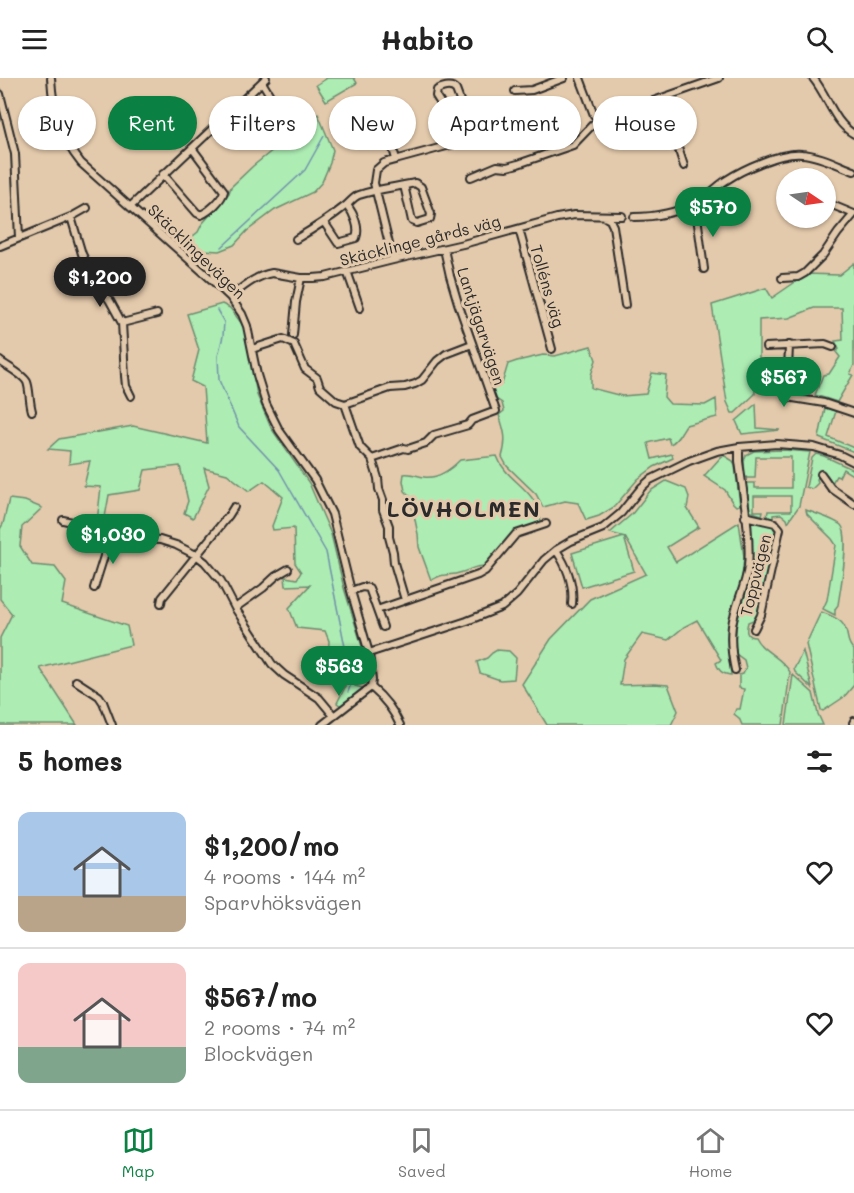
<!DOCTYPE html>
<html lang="en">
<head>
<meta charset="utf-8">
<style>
  :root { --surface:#fff; --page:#f6f6f6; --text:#222; --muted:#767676; --line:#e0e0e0; --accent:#0b8043 }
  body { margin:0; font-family:Mali,sans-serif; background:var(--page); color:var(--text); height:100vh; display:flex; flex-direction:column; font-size:22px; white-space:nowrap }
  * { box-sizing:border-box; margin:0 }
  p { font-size:20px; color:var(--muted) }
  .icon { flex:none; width:33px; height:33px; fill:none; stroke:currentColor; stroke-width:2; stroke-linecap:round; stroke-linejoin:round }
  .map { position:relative; height:647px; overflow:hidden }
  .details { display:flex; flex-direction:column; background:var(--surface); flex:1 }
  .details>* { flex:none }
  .top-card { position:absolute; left:18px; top:18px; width:819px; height:54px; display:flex; gap:12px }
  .needle { width:39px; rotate:103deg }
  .tools { position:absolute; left:776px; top:90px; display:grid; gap:12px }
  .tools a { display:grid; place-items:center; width:60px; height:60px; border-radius:50%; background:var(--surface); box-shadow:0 2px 4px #0004; font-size:30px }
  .price { position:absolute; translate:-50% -51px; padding:0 14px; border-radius:21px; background:var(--accent); color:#fff; font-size:20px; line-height:39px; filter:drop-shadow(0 2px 3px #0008) }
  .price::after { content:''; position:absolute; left:50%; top:36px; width:18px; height:14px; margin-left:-9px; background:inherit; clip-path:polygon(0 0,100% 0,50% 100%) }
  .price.active { background:#222; color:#fff }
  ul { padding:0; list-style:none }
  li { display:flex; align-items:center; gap:18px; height:150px; padding:0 18px }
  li+li { border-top:2px solid var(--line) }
  li span { display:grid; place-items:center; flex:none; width:168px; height:120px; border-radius:12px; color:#555 }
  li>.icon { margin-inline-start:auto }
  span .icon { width:72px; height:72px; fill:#fffc; stroke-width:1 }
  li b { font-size:26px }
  h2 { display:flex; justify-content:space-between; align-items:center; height:72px; padding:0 18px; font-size:26px }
  .pill { padding:0 21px; border-radius:27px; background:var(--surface); box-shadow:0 2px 4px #0004; font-size:21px; line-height:54px }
  .pill.active { background:var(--accent); color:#fff }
  header { display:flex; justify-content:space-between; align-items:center; height:78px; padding:0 18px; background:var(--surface); font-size:27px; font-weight:800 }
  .menu { display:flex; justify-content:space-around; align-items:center; height:84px; border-top:2px solid var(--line); background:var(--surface); font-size:16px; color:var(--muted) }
  .menu a { display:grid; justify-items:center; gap:3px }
  .menu .active { color:var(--accent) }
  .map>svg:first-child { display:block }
  .green { fill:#adecb3; stroke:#6c8c6f; stroke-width:1.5 }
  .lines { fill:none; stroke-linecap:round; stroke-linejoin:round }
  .stream { stroke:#7092aa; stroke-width:1.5 }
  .minor-casing { stroke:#2b2b2b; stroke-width:10 }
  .minor { stroke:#e4caac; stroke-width:6 }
  .labels { text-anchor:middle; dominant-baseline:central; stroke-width:6; stroke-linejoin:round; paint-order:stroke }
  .street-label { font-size:16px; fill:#2b2b2b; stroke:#e4caac }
  .district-label { font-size:22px; font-weight:bold; letter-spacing:1.5px; fill:#2b2b2b; stroke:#e4caac }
</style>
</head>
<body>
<header><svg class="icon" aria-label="menu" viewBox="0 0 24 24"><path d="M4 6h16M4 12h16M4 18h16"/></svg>Habito<svg class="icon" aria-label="search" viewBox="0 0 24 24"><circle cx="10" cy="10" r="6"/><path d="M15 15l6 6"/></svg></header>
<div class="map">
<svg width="854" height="647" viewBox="0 0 854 647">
  <rect width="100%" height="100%" fill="#e4caac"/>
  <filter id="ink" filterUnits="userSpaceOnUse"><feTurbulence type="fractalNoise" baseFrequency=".0167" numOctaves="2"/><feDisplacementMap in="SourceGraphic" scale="12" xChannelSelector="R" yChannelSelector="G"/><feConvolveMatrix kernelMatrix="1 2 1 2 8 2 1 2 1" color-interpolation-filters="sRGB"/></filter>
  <g filter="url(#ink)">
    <path class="green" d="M327,0H354L357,5L326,23L316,7Z
      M318,36L333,72L330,85L322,104L313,114L275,132L247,153L234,167L219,173L203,172L182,158H193L198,154L202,146L229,115L231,109L253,88L289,59L295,65L299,61L296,49Z
      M854,185V287L850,296L853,297L837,324L815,317L823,297L829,296L840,279L836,274L839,271L835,263L843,262L842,230H814L789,240L759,242V286L754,287L755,316L735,335H732L727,324L712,227L766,210L772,220L807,196L839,197Z
      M222,226L230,230L245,250L257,317L271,350L309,405L331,456L344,510L365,578L369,599L357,598L355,608L366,611L343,629L337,625L345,609L344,595L328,590L329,563L325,553L297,550L289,530L310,507L286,508L285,499L297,501L301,494L295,485L294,450L273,452L272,448L283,419L264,403L249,413L227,396L204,390L209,408L193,440L184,435L188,423L180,388L145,392L140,412L109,417L104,445L97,444L101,409L84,408L90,383L69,386L70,373L48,371L59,361L133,348L207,365L203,309L191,303L199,272L187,236Z
      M591,268L596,282L591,297V310L622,318L646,316L652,295L666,297L664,319L670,326L705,327L716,321L717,339L686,347C681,354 678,363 670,366L668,360L648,365L652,381L672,376L673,380L654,389L638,401L614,429L599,438L586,442L578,425L565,423L543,429L536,416L507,388L502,379C507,362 505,354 499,337L504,333L502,325L493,319L490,309L502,306L508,286L517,283L543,277L555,278Z
      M756,326L757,350L780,352L742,356L736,343Z
      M825,330L836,333L828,359L854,370V374L819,360Z
      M783,372L810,374L799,428L788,444L787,441L781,436L773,437V441L767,438L768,433H791V418H754V433H763L762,437L749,433L746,405H755V410H791V379H756L755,400H747L745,398L744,383L746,377L754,373Z
      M816,376L824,378L854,392V398L843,391L839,399L836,398L832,405L827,397L821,394L817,401L818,405L812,411L806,409L812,380Z
      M497,378C503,396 521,405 532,420C537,426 539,435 541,443L513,455L487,488C471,488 472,492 459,495C454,497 450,496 445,497C440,497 436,500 431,502L419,469L418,456L410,418L405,413L403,403L404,396C412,395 417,398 424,399C437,401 451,391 460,382Z
      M725,378L733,383L735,388L740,427L736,428L732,424L725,412L704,398L721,379Z
      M666,403L686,411L689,419L687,430L699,449L667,469L676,484L739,444L744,479L742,500L728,547L727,560L731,597C722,596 719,593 716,585L721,582L697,542L684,549L668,562L642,556L624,581L620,607L654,606L668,607L678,633L671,647H547L522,606L551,561L590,521L646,496L625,459L610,455L632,436L650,413Z
      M9,421L25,423L42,430L22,449L20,468L32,487L55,489L66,504L62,526L127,548L131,567L40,590L77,647H0V560L12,536L0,521V451L3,446Z
      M806,432C814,435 835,442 841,447C851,457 840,513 838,527L835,531V537L823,531L827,522L836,467L832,461L807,436Z
      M751,441L773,448L776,456L758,540L748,544C746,552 745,559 755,559C762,574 781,578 790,594L783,647H742L739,640L734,636L736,631H740L744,611L739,610V597L743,596L746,590L744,582L736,576C736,570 735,563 735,557C736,537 747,518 750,499C754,480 752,462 749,443Z
      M624,459L634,493L582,509L572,475Z
      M821,534C829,537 842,541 845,550C849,558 846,565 854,572V607L844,619L823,633L821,632L806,566Z
      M497,572L509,573L516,580L514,601L500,602L480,595L477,584L487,580L492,575Z
      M803,573L812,610L795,594L794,591Z
      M793,597L813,615L818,636L823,647H786Z"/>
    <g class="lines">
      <path class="stream" d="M222,169L305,92L324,58
        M217,232L224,244L223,258L218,278L219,302L239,349L279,392L326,474L351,599V606L348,614"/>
      <defs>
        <path id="minor" d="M51,0C53,34 59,57 81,85L212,202L230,219L242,236L247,248L257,297L266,326L279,352L315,402L332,436L351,513L369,575L372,602L371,609
          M580,0L594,37L598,41H602L719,0
          M813,0C828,18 833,44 854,56
          M262,4L297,62
          M515,13L532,12L564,0
          M0,16L15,76L19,160
          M662,21L684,88
          M388,53L365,60L359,55L357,45C360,39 368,32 376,34C390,50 390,62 396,81
          M163,96L197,135L201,137C210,133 222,122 224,113L192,70
          M471,99L497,88L507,89L518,86L573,67L598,41
          M698,124L696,131L704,191
          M825,124L854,136
          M130,129L266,0
          M71,139L82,176L94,200L110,223L122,245L125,298L126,308L131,318
          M605,139L610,142L613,148L625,227
          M634,139C655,139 676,135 696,125C706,120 715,110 725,103C743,91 780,74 802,76C819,77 838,87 854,93
          M324,144L338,165L356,160C360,150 354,136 347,127
          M519,151L552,271
          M296,161C313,151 329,141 344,129C349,126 353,119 359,117C376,111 397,109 415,105L421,109L431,136L430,141L417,145L412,143L404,107
          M0,168L71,139L87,130
          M393,182L374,105L376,92L384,85L465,63C467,60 469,59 469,55C469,46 459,20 456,12C451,6 443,9 437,12L436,18L448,37L452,38L464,36
          M347,193L360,230
          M782,200L798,199L805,195L823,177L838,155L854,136
          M230,219C243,209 255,198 272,195L301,200H313L325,199L393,182L463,166L557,140L574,137L622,138
          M122,245L157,236
          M293,257L296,224L301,200
          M789,267L787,319L824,325L854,335
          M766,269L825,266L833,269
          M252,271L283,261L294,266L305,291L317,300L320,309L336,323L345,326L360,369L372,381L378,400L379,411L383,422V432L389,448V459L393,474L394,485L405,522
          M0,283C6,288 24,297 27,304C30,312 29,323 32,333
          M345,326L390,310L405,309L415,306L422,302L437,283L446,276L472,266
          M372,381L404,370L408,371L426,365L434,357L468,347L472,342L496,333L458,225L450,198L444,171
          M821,396L831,410L854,426
          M745,439H749L775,445L780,451L761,537L754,551
          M63,442L77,445L111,456L127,460L160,462L176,467L196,477L205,484L221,503L235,530L272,586L284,597L319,620L334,638
          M556,472C567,488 574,507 572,526
          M94,510L111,456
          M351,513L362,509L369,510L383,549
          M161,525L162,520L229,437L234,429
          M235,530L263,510L276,498L288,491
          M377,532L478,497L485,493L516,456L546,446
          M369,575L467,543L502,529L517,516L544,482L556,472L571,463L603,450L621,435L642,409L650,402L689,383L717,373L739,369L777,366L814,369L840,377L854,384
          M735,592C731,574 729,556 734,538C738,522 746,505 748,489C751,458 743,415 739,383V369
          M76,603L99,618L103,624L112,647
          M371,609C384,620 393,631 400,647
          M853,645L854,643
          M322,647L371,609"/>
      </defs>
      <use href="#minor" class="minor-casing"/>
      <use href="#minor" class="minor"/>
    </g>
  </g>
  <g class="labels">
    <g class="street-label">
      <text transform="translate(420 162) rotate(-14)">Skäcklinge gårds väg</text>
      <text transform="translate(197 173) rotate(44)">Skäcklingevägen</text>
      <text transform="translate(548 208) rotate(74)">Tolléns väg</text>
      <text transform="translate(482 248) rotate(72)">Lantjägarvägen</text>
      <text transform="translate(755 497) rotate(-76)">Toppvägen</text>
    </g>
    <g class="district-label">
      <text x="464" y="430">LÖVHOLMEN</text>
    </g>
  </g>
</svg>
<div class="tools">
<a><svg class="needle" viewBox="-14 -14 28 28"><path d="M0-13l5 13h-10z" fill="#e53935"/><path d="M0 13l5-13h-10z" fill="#767676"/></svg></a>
</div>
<b class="price" style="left:713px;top:160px">$570</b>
<b class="price active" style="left:100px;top:230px">$1,200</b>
<b class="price" style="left:784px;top:330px">$567</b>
<b class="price" style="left:113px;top:487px">$1,030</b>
<b class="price" style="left:339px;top:619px">$563</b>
<div class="top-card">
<a class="pill">Buy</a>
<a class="pill active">Rent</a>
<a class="pill">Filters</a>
<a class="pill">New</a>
<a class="pill">Apartment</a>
<a class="pill">House</a>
</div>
</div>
<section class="details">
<h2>5 homes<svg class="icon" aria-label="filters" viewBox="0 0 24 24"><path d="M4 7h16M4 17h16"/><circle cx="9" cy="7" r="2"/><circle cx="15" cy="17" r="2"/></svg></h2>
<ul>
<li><span style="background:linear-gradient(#a9c7e8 70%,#b9a48a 0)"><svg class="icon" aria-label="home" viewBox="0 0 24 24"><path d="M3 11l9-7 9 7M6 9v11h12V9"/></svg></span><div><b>$1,200/mo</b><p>4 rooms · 144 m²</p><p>Sparvhöksvägen</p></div><svg class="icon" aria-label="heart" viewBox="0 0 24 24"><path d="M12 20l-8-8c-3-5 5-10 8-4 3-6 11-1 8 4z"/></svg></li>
<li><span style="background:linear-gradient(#f6c9c9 70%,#7fa58c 0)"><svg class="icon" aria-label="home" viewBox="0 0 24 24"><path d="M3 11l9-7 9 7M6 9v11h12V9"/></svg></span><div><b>$567/mo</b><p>2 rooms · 74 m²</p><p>Blockvägen</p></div><svg class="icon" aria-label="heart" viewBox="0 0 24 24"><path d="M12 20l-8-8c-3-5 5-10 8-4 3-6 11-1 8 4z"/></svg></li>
</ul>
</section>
<nav class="menu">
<a class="active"><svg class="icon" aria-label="map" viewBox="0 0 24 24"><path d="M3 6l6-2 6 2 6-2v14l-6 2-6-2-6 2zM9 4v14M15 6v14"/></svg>Map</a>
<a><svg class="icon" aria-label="saved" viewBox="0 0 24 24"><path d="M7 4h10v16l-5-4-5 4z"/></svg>Saved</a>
<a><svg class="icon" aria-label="home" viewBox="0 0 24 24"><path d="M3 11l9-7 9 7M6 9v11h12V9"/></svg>Home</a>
</nav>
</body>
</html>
